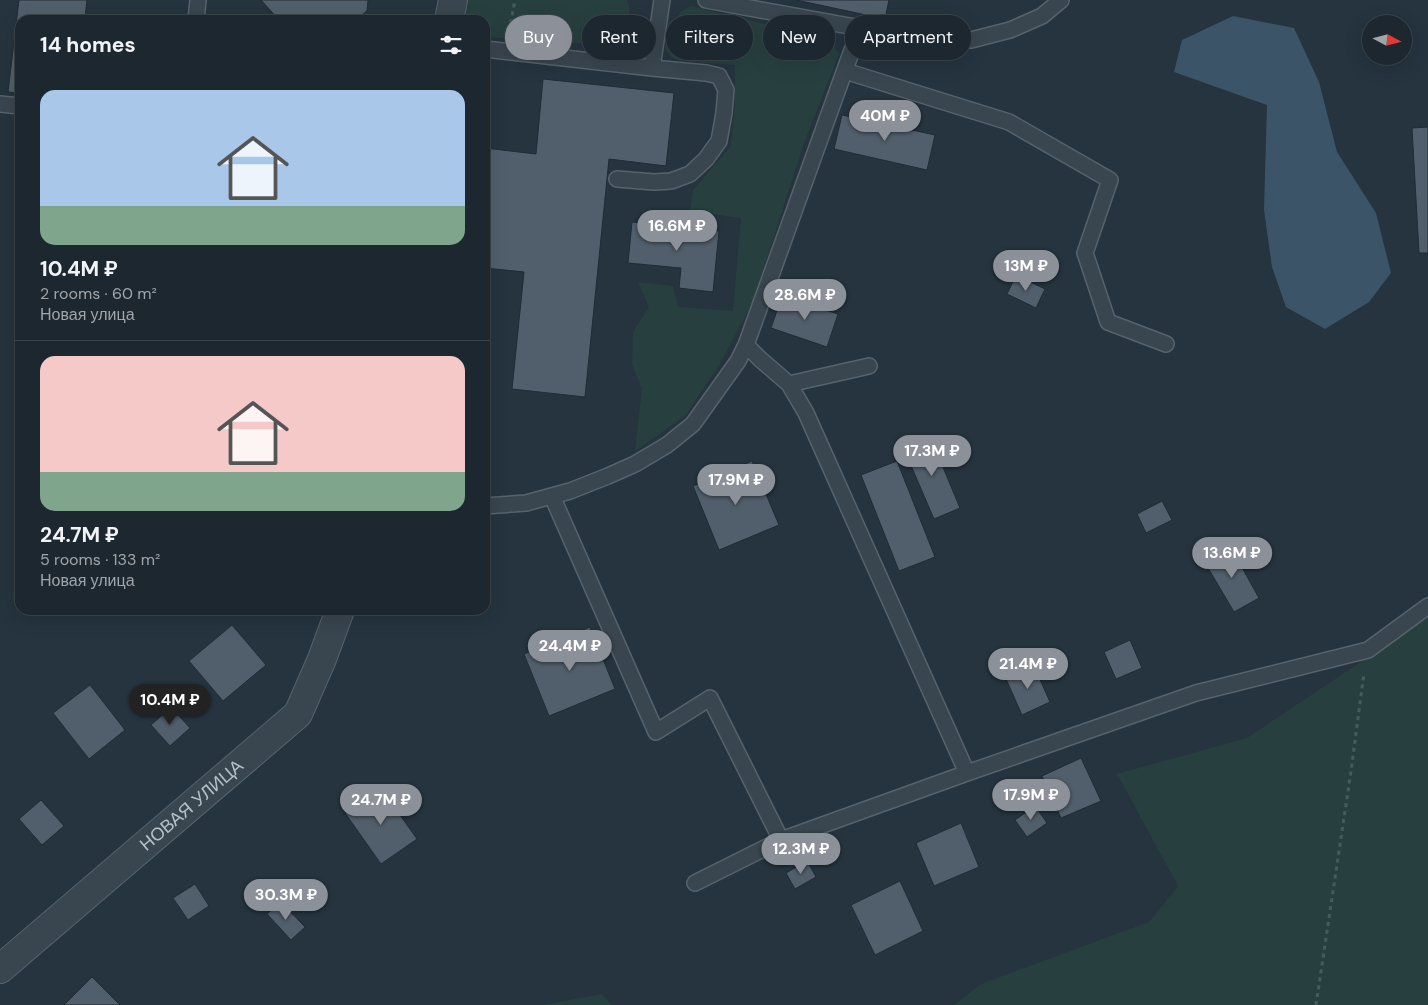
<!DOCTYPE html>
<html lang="en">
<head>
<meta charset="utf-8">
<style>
  :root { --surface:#1c272f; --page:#252f37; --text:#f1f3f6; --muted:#a0a5aa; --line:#3a444b; --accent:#8c9099 }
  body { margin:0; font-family:"DM Sans",sans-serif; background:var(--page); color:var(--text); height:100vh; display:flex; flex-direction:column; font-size:19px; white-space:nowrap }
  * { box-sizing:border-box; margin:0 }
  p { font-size:16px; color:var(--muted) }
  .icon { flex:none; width:28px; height:28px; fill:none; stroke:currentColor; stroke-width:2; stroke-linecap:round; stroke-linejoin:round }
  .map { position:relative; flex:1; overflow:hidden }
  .drawer { position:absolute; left:15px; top:15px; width:475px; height:600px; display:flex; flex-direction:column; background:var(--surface); border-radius:15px; box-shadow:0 5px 20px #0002,0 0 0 1px var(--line) }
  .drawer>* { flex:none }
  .banner { position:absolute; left:505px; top:15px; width:475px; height:45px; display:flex; gap:10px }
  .needle { width:32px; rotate:97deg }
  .buttons { position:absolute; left:1362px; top:15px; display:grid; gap:10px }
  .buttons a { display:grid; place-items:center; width:50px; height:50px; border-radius:50%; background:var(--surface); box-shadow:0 5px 20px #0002,0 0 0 1px var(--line); font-size:25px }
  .price { position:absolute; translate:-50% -42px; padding:0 11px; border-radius:18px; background:var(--accent); color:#fff; font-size:16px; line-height:32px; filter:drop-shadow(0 1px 2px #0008) }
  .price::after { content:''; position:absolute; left:50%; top:30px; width:15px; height:11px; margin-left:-8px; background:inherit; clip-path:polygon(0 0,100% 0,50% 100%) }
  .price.current { background:#222; color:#fff }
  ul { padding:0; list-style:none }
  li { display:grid; align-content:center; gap:10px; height:265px; padding:0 25px }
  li+li { border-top:1px solid var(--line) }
  li span { display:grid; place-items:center; height:155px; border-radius:15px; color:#555 }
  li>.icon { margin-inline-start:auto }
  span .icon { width:90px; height:90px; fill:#fffc; stroke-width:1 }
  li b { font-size:21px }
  h2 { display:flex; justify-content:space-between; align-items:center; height:60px; padding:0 25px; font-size:21px }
  .pill { padding:0 18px; border-radius:22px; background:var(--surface); box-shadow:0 5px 20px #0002,0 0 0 1px var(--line); font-size:18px; line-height:45px }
  .pill.current { background:var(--accent); color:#fff }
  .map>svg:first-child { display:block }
  .green { fill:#27403f }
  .water { fill:#3c5467 }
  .building { fill:#515f6c; stroke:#202c36 }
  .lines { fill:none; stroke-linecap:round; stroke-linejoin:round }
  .service-casing { stroke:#57636c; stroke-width:18 }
  .minor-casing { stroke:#57636c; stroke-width:30 }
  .path { stroke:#465c5b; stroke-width:3; stroke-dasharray:4 4; stroke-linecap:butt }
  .service { stroke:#39454f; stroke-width:15 }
  .minor { stroke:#39454f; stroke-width:28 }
  .labels { text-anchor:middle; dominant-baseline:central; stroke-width:4; stroke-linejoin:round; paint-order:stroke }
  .street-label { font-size:18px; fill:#b6c0c9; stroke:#1e2a34 }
</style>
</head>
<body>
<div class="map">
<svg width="1428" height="1005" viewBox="0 0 1428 1005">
  <rect width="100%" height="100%" fill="#25343f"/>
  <path class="green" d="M467,0H627C634,16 625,34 614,46L485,37V20H464Z
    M691,6L829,40L839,54L804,143L753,301L721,362L685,416L635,451L642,389L632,364L633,332L649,307L638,282L673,286L678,307L733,311L741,218L690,211L693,190L731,146L735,105V65L679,61L671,57L665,50L667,34L681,11Z
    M1428,617V1005H954L981,984L1149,922L1178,886L1117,774L1247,738Z
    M602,994L611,1005H543Z"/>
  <path class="water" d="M1233,16L1294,28L1319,82L1337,152L1376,213L1391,273L1369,302L1325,329L1286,307L1272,267L1264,210L1267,105L1174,72L1182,40Z"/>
  <path class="building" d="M19,0H87L85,17L111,20H20V93L8,92Z
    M261,0H368L367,11L355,20H279Z
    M796,0H889L885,19Z
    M543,79L674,93L666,166L609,159L585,397L512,389L524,272L485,268V148L536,154Z
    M842,115L935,135L927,170L834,149Z
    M1428,127V253H1419L1412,128Z
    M632,222L719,231L713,292L679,288L681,268L628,263Z
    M1016,275L1045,289L1036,308L1007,294Z
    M782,296L838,314L827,347L771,328Z
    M930,436L960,508L934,519L903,447Z
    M752,461L779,525L719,550L693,486Z
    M897,461L935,557L899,571L861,475Z
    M1162,501L1172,520L1146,533L1137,514Z
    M1230,546L1259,598L1234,612L1204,561Z
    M232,625L266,665L223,701L189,661Z
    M590,627L615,689L549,716L524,654Z
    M1130,640L1142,668L1116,679L1104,652Z
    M1034,666L1050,702L1022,715L1006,679Z
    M90,685L125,730L89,759L53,713Z
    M171,707L190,728L170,746L151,725Z
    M1081,758L1101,801L1061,818L1042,776Z
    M381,788L417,839L381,864L345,813Z
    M41,800L64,826L42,845L19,819Z
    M1035,806L1047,823L1027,837L1015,820Z
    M961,823L979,867L934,886L916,843Z
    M807,861L816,877L795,889L786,873Z
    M900,881L923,931L875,955L851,905Z
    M195,884L209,906L188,920L173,898Z
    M281,902L305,927L291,940L267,914Z
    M92,977L120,1005H64Z"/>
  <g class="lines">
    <defs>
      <path id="service" d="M706,0L932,41H951L971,40L1010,30L1042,16L1061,0
        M196,20L198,0
        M485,49L652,68L706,73L719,76L726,90L724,113L719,141L706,159L690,174L671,181L654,182L617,179
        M652,68L662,0
        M845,71L1009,122L1110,180L1085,253L1108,322L1166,344
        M0,104L20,106
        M746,345L760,359L789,384L806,413L967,773L1196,693L1368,650L1428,606
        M789,384L869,366
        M552,496L656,732L710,698L781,840
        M485,506L526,503L570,491L608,476L635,464L667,445L693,424L738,361L746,345L852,50
        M695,883L781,840L967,773"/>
      <g id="minor">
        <path d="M449,20L453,0"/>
        <path id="s1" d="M0,969L298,714L322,659L340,610"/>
      </g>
    </defs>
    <use href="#service" class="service-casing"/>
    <use href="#minor" class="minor-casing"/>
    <path class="path" d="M509,31L515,0
      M1316,1005L1351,771L1364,673"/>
    <use href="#service" class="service"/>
    <use href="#minor" class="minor"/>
  </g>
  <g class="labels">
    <g class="street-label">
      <text stroke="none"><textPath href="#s1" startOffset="252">НОВАЯ УЛИЦА</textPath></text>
    </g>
  </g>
</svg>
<div class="buttons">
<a><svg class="needle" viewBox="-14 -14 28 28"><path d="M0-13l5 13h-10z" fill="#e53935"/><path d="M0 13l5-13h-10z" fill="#a0a5aa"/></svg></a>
</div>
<b class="price" style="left:885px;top:142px">40M ₽</b>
<b class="price" style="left:677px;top:252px">16.6M ₽</b>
<b class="price" style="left:1026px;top:292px">13M ₽</b>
<b class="price" style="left:805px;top:321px">28.6M ₽</b>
<b class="price" style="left:932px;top:477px">17.3M ₽</b>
<b class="price" style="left:736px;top:506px">17.9M ₽</b>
<b class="price" style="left:1232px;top:579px">13.6M ₽</b>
<b class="price" style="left:570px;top:672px">24.4M ₽</b>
<b class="price" style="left:1028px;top:690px">21.4M ₽</b>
<b class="price current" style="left:170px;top:726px">10.4M ₽</b>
<b class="price" style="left:1031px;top:821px">17.9M ₽</b>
<b class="price" style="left:381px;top:826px">24.7M ₽</b>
<b class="price" style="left:801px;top:875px">12.3M ₽</b>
<b class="price" style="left:286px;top:921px">30.3M ₽</b>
<div class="banner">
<a class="pill current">Buy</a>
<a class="pill">Rent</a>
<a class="pill">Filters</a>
<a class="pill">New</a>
<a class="pill">Apartment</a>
</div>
<section class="drawer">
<h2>14 homes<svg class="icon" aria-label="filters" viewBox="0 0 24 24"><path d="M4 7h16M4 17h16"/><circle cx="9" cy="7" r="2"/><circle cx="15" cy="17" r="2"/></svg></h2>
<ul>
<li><span style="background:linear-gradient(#a9c7e8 75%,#7fa58c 0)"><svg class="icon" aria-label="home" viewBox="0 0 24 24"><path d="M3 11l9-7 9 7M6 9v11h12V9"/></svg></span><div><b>10.4M ₽</b><p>2 rooms · 60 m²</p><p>Новая улица</p></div></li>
<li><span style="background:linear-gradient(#f6c9c9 75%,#7fa58c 0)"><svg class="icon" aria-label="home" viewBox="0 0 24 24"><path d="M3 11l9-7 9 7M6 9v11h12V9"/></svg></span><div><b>24.7M ₽</b><p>5 rooms · 133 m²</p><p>Новая улица</p></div></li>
</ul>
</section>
</div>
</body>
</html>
